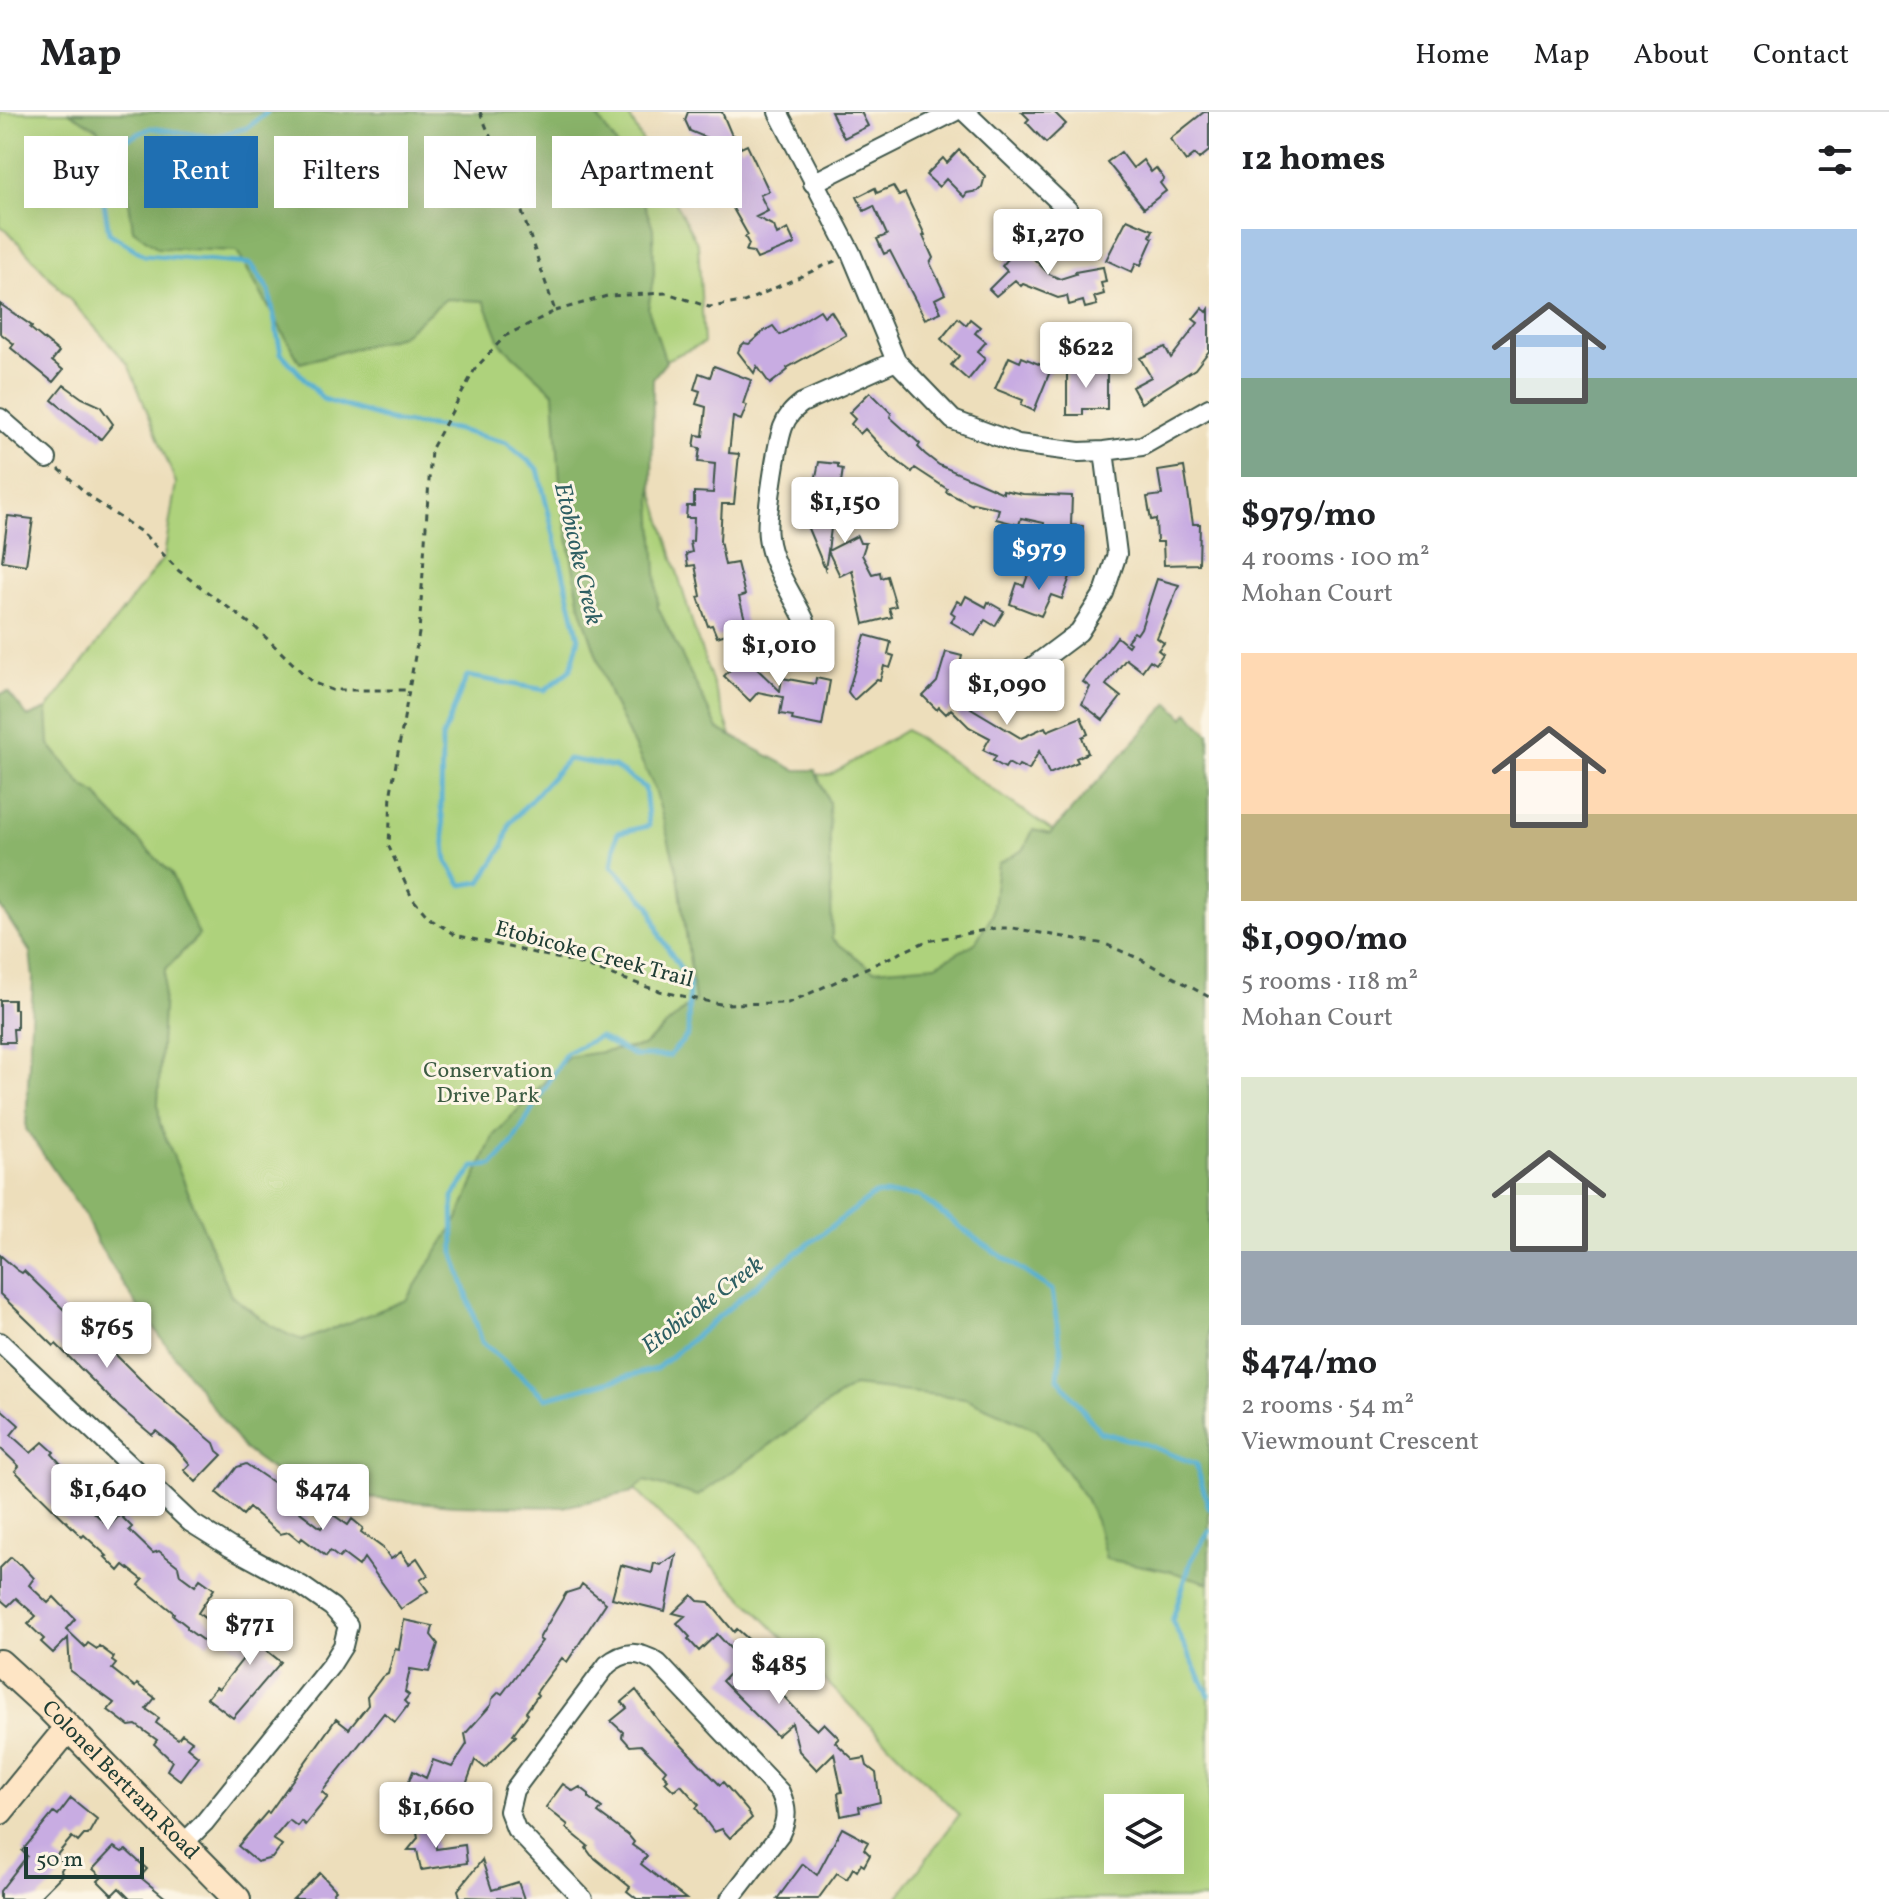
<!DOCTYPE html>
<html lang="en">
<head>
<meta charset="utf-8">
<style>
  :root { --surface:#fff; --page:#f2f2f2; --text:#202124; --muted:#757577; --line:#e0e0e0; --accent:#1f6fb2 }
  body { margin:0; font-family:Vollkorn,serif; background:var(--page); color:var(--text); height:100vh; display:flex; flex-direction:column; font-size:30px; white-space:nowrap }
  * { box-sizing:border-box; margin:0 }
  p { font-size:26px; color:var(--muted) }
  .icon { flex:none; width:44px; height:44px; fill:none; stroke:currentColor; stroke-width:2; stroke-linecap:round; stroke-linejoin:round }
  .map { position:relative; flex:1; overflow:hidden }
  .drawer { display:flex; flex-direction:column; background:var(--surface); width:680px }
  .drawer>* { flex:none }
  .banner { position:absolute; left:24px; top:24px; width:760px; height:72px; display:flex; gap:16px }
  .fabs { position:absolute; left:1104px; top:1682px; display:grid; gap:16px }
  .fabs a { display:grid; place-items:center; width:80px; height:80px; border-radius:0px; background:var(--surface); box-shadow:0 8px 32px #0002; font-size:40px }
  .scale { position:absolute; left:24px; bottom:20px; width:120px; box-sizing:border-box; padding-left:8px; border:4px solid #1f3d34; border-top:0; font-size:22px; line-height:28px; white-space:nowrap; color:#1f3d34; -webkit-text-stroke:6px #fcf5e5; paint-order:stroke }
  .price { position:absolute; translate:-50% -68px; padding:0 18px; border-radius:8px; background:#fff; color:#222; font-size:26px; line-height:52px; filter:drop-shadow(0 2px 4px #0008) }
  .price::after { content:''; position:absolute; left:50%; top:48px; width:24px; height:18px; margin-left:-12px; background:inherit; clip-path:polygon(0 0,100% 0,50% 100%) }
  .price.active { background:var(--accent); color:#fff }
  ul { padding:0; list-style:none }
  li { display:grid; align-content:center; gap:16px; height:424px; padding:0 32px }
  li span { display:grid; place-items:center; height:248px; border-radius:0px; color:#555 }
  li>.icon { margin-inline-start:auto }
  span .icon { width:144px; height:144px; fill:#fffc; stroke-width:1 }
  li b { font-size:34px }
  h2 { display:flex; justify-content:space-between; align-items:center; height:96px; padding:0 32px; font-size:34px }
  .pill { padding:0 28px; border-radius:0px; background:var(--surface); box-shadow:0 8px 32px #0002; font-size:28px; line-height:72px }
  .pill.active { background:var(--accent); color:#fff }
  header { display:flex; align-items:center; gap:48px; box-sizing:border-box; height:112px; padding:0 40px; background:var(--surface); border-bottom:2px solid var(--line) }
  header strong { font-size:38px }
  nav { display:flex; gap:44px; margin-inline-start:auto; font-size:28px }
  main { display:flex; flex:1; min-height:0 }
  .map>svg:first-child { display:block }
  .green { fill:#aed27b; stroke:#668858; stroke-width:2; fill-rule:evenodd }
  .forest { fill:#8ab46b; stroke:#547850; stroke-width:2 }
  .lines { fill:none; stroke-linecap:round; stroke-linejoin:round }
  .stream { stroke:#52afd1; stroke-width:5 }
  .building { fill:#c8ace2 }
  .street-casing { stroke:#3e5548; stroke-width:22 }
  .secondary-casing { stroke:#3e5548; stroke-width:30 }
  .path { stroke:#3e5548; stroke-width:3; stroke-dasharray:6 6; stroke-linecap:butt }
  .street { stroke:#fff; stroke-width:18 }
  .secondary { stroke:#fee5c5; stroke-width:26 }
  .labels { text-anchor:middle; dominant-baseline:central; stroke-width:6; stroke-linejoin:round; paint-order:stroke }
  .street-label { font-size:22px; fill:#1f3d34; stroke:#fcf5e5 }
  .park-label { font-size:22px; fill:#3c5b42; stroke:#fcf5e5 }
  .water-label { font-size:24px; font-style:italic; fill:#2e5f63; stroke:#fcf5e5 }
</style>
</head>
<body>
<header>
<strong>Map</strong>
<nav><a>Home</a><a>Map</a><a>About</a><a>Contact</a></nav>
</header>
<main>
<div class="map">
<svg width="1209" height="1787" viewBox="0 0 1209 1787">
  <rect width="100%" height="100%" fill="#fcf5e5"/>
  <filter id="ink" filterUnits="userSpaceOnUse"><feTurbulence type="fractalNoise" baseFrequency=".0125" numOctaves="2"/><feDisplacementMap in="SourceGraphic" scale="16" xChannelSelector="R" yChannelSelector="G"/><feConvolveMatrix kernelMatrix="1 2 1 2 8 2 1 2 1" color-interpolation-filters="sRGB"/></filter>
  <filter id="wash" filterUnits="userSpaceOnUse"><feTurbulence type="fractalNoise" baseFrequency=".006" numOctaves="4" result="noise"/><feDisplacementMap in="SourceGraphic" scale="32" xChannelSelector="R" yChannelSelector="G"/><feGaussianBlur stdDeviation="1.8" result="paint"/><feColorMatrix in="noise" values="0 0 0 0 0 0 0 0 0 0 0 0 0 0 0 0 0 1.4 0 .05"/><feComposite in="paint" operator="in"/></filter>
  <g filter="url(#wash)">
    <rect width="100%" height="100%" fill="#eddebb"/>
    <path class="green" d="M0,0H627L698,133L704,231L620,268L695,520L744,660L830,663L906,618L1060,724L1209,632V1787H897L959,1703L620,1362L375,1385L97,1130L53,876L0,794V616L47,597L164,445L176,371L128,252L7,118L0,114ZM1118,1696H1170V1748H1118Z"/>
    <path class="forest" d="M69,0H594L628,49L653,116L654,162L648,197L666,250L653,266L652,390L658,496L718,617L795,658H815L829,690L832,827L873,858L936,853L975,831L992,803L998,752L1024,737L1033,718L1050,722L1169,591L1184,606L1188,600L1209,622V1471L1169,1459L1106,1447L1096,1409L1084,1384L1037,1318L965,1286L853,1274L698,1384L645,1369L632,1380L563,1395L454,1393L304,1381L244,1337L136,1192L97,1130L85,1104L26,1017L33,866L30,839L0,794V582L8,580L28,605L47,597L49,632L83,674L97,682L107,697L171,761L199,823L165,858L158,993L160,1012L231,1183C252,1200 278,1222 304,1228L406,1188L458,1107L493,1024L568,945L643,934L695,888L678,763L655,677L611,586L580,494L561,385L554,281L501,232L484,189L446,187L401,224L300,251L237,139L158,136L133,118L125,60L97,17Z"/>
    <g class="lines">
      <path class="stream" d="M267,0L247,16L213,25L151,16L113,34L102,79L109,121L144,143L251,152L269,179L281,241L323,287L396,310L454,317L507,331L538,357L579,526L571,557L545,578L467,564L442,626L441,695L447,750L462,773L481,770L503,735L510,711L568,647L615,655L645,676L649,714L617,721L612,754L650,794L660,824L689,870L688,923L669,944H635L599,925L566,941L513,1030L492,1053L474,1055L453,1085L454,1142L482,1230L546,1286L656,1257L783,1151L875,1082L919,1084L976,1127L1052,1178L1061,1240L1058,1266L1100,1320L1145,1332L1196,1352L1209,1396
        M1209,1419L1191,1449L1172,1509L1209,1583"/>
    </g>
    <g id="blocks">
      <path class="building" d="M688,0H722L732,24L734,23L741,36L747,33L769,79L760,83L768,99L756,105L774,114L777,123L788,117L795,132L757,147L753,140L746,139L749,132L745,125L748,123L701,40L719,31L690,19L685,8Z
        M831,0H861L868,14L844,26Z
        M1022,0H1054L1066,12L1046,31L1026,10L1029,7Z
        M1204,0H1209V39L1199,47L1195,42L1186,49L1170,27Z
        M959,38L985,64L982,75L978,79L967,81L964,85L946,67L939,75L926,63L943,46L947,51Z
        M1121,40L1133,56L1143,48L1151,60L1156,56L1164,67L1160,71L1166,79L1144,96L1107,50Z
        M893,74L899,84L905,81L925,123L923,124L933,146L930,151L945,182L935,187L941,200L925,207L890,139L884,142L877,127L887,123L874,94L864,99L857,85L875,76L877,81Z
        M1127,107L1153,118L1150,124L1153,126L1141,153L1136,151L1132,160L1106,148Z
        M1010,123L1049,162L1060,167L1076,162L1075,160L1103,155L1106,170L1101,171L1104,182L1094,185L1097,193L1085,196L1083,189L1069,193L1067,184L1058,186L1023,172L1021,174L1015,168L996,184L989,177L1007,159L1002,154L1008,147L997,135Z
        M0,192L32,214L30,216L59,240L52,249L63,258L53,270L11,236L14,232L0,221Z
        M1202,196L1207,200L1209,197V239L1195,257L1141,291L1132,275L1151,265L1140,246L1165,235L1171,246L1198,211L1193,207Z
        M820,198L824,204L831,199L846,223L787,256L788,258L770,272L757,254L754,261L738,240L740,235L744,231L749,232L764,219L773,214L780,223Z
        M958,206L966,213L970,207L980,215L975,221L986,230L977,240L985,247L968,268L951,253L959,244L941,227Z
        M1009,245L1020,250L1022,245L1051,257L1034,299L1021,293L1023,288L995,277Z
        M1081,252H1096V261H1107V297H1083V303H1067V259H1081Z
        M714,254L751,268L743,292L747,293L741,308L733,305L729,341L739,342L734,392H722L720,429L725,453L737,451L745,483L739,485L747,515L717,525L712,513L708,514L698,485L701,484L695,453L688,454L686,442L692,440L690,430L693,429L694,406H686L687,394H694V380L713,381L715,352L698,350L700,336L694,335L696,323L703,324L706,295L696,292L700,279L694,277L699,261L710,265Z
        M64,273L82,286L100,294L113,312L101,327L52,288Z
        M870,280L891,301L890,305L920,332L918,335L925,342L939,353L1003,381V378L1023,382L1072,384L1071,413L1083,414L1081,436L1063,435L1060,429H1050L1051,420L1044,419V411L1021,406L1019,413L996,407L999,397L973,391L972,393L946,380L947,377L915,356L912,360L889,343L865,317L860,322L851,312L855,307L849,301Z
        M819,350L838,352V356L843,357L839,384L844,385L841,402L833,401L828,439L857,424L860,431H866L862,443L872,462L880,460L881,466L887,464L896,494L889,496L892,505L864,512L852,458L840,464L828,439L825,457L807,414L800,413L802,396L807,397L809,379H813Z
        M1184,355L1193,412H1200L1199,452L1164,453L1163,430H1157L1156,407L1151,408L1147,385L1162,383L1158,359Z
        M8,404L33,407L26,453L2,449Z
        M1029,460L1047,467L1050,460L1070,465L1062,487L1051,483L1041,504L1010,492L1017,471L1024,474Z
        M1157,467L1179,473L1157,526L1164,531L1158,538L1163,542L1156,552L1150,548L1142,559L1126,547L1106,573L1121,585L1103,608L1082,592L1090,575L1083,570L1117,525L1128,534L1130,531L1127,529L1134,520L1137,522L1141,516Z
        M966,484L986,495L988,490L1004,499L995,514L985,508L975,524L951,510L955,503L951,500L957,489L962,492Z
        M865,523L891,530L888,542L894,544L890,556L884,554L880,568L877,567L854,588L848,580Z
        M743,527L759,542L751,551L780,579L782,566L815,572L816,566L830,569L822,614L792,608L793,604L780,602L783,585L758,580L750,589L724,564L738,550L729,541Z
        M946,540L962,544L957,564L979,587L971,596L1021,626L1045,615L1047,619L1081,605L1088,622L1082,625L1088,641L1076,646L1078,650L1049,662L1039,639L1029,658L1019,653L1017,656L1008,651L1005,656L993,649L996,644L983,638L990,626L969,615L951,597L946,602L939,595L937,598L923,584L937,570Z
        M0,888H14V897H17V917H13L14,930H0Z
        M0,1143L17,1158L22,1161L24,1159L90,1223L92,1221L99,1228L103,1226L110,1232L109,1236L153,1280L214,1331L217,1339L222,1343L196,1370L184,1358L190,1352L174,1334L156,1319L152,1323L119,1295L56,1232L54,1234L0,1182Z
        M0,1296L19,1313L11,1323L31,1341L43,1330L54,1340L52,1342L61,1352L98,1387L89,1396L109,1414L120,1403L132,1415L129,1418L153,1441L159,1439L178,1454L180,1463L195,1474L200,1467L214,1477L198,1501L219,1517L208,1532L187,1517V1514L173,1503L174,1501L139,1473L143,1468L124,1453L119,1459L105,1445L107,1444L84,1423L82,1425L15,1359L19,1354L0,1336Z
        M246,1352L306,1393L300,1400L321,1416L332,1402L348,1413L352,1407L363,1416L361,1420L383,1436L391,1447L401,1440L409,1452L417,1446L428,1463L420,1468L428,1479L401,1497L364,1446L359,1454L343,1442L339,1446L330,1439L326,1444L302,1426L300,1429L289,1420L280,1422L249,1396L243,1403L217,1381L237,1355Z
        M676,1443L665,1499L612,1486L621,1453L652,1461L654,1451L660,1453Z
        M11,1445L19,1452H21L34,1466L29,1473L48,1491L54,1485L75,1507L66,1517L85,1535L88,1531L97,1537L99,1534L114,1545L112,1549L116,1552L112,1557L135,1575L137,1572L155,1586L146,1597L159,1606L156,1611L178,1627L182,1622L192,1629L187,1635L198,1644L180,1668L167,1658L172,1649L154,1632L157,1628L136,1613L129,1614L108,1598L114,1591L70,1559L68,1526L53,1541L41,1530L44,1527L28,1512L36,1504L16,1486L8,1494L0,1487V1456Z
        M582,1472L606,1491L567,1550L562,1546L541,1574L536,1581L538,1583L526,1600L528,1602L513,1622L516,1624L485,1656L475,1648L466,1673L448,1703L421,1693L426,1679L408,1672L413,1659L426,1666L433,1648L452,1655L467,1632L465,1622L491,1593L492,1587L499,1580L502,1582L542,1529L539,1527L541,1523L566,1481L579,1477Z
        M692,1483L698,1489L709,1490L734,1520L737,1517L756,1534V1537L768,1550L759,1558L805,1607L817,1618L824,1611L839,1626L835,1630L854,1648L865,1646L867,1654L876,1661L880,1690L859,1695L860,1700L841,1704L838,1681L842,1680L834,1641L817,1658L799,1639L792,1611L777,1624L722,1569L742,1549L717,1522L699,1539L688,1527L690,1525L677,1511L685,1504L673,1501Z
        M274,1497L287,1507L266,1538L281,1550L233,1606L207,1586L216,1575L219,1577L246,1543L229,1530H246Z
        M404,1508L433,1514L431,1523L438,1532L429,1560L410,1557L405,1580L409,1583L404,1589L408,1593L395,1610L384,1601L322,1680L328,1685L305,1713L301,1709L297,1714L289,1708L273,1727L282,1733L272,1746L257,1750L238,1734L267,1700L269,1701L336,1607L349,1617L368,1593L367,1585L382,1565L388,1562L395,1536L399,1537Z
        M636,1578L661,1612L720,1673L723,1670L747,1698L752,1706L730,1726L722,1717L714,1720L696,1696L699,1693L681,1673L674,1679L665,1670L668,1667L663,1662L666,1658L641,1633L630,1634L622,1625L623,1620L611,1609L627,1596L622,1590Z
        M563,1672L573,1679L580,1675L589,1682V1686L602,1696L598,1701L629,1724L634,1730L632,1733L647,1744L641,1752L686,1787H637L627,1779L630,1775L591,1743L586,1736L588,1734L566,1716L568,1713L546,1695Z
        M71,1686L97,1707L88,1723H84L78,1730L72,1725L56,1744L65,1752L61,1758L62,1763L38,1787H0V1779L27,1744L22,1739L54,1700L58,1703Z
        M433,1710L436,1737L465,1733L467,1751L421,1758L417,1738H408L418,1726L416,1712Z
        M842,1716L868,1730L864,1737L870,1743L864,1754L861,1752L857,1759L853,1756L847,1767L837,1761L818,1787H777L803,1752L817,1763Z
        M114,1735L122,1740L126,1738L147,1757L140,1765L167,1787H130L119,1776L112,1783L98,1769L102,1765L93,1757Z
        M482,1748L492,1778L518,1770L524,1787L460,1785L458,1778Z
        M320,1761L336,1778L333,1781L339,1787H293Z"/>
    </g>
  </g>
  <g filter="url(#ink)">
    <use href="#blocks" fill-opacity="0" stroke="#3e5548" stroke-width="2"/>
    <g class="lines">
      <defs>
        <path id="street" d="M778,0L851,141L896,249L953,308L1018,332L1079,340L1104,339L1142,334L1209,296
          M965,0L1068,98
          M813,71L954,0
          M0,306L47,347
          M805,509C793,483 771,453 768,425C765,407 777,332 783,315C787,304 793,298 802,291L896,249
          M1031,556L1079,520L1104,481L1117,442L1104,339
          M0,1230L190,1410L230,1435L302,1474L332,1495L348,1513L343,1534L331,1553L204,1711L183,1732
          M583,1787L516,1717L509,1699L514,1678L607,1553C625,1538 639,1539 658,1551L780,1680C787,1696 788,1706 780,1722L730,1787"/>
        <g id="secondary">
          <path id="s1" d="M0,1551L47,1594L237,1787"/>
          <path d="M0,1699L68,1616"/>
        </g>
      </defs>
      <use href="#street" class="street-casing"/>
      <use href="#secondary" class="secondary-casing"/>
      <path class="path" d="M480,0L522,100L555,199L505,224L475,257L431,338L419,521L391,680L389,735L412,786L429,806L455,823L574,850L659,879L720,892L788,891L927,829L996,816H1012L1105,832L1140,847L1209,885
        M555,199L607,184L667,181L709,195L744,190L837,148
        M59,357L94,388L144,422L179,459L256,516L312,570L332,578H410"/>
      <use href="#street" class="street"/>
      <use href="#secondary" class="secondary"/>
    </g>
  </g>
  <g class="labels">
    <g class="street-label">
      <text transform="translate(594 843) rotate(15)">Etobicoke Creek Trail</text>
      <text stroke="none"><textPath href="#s1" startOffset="168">Colonel Bertram Road</textPath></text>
    </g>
    <g class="park-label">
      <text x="488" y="959">Conservation<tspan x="488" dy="25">Drive Park</tspan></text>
    </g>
    <g class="water-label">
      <text transform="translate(577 442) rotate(77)">Etobicoke Creek</text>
      <text transform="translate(703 1194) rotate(-37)">Etobicoke Creek</text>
    </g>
  </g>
</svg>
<div class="fabs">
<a><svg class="icon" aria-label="layers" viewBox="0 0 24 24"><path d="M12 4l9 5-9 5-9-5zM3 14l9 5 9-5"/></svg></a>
</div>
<div class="scale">50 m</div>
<b class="price" style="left:1048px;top:165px">$1,270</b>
<b class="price" style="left:1086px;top:278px">$622</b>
<b class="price" style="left:845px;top:433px">$1,150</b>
<b class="price active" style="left:1039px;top:480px">$979</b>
<b class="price" style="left:779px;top:576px">$1,010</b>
<b class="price" style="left:1007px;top:615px">$1,090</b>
<b class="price" style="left:107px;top:1258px">$765</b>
<b class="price" style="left:108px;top:1420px">$1,640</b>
<b class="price" style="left:323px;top:1420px">$474</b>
<b class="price" style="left:250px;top:1555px">$771</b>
<b class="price" style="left:779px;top:1594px">$485</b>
<b class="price" style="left:436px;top:1738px">$1,660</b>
<div class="banner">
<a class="pill">Buy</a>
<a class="pill active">Rent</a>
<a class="pill">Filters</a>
<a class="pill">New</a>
<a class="pill">Apartment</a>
</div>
</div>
<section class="drawer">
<h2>12 homes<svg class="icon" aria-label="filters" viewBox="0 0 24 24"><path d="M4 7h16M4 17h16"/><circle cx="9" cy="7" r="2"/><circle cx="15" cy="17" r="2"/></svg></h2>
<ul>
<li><span style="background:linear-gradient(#a9c7e8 60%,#7fa58c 0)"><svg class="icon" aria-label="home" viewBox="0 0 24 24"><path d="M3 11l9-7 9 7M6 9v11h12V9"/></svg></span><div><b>$979/mo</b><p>4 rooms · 100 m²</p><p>Mohan Court</p></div></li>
<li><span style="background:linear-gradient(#ffd9b3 65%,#c2b280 0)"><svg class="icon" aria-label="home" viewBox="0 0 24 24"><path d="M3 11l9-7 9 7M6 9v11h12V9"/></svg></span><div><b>$1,090/mo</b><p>5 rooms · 118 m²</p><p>Mohan Court</p></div></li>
<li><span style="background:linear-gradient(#dfe7d0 70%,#9aa5b1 0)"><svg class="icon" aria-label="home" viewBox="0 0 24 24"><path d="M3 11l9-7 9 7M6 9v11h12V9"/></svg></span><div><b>$474/mo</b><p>2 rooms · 54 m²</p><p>Viewmount Crescent</p></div></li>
</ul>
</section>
</main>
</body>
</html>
